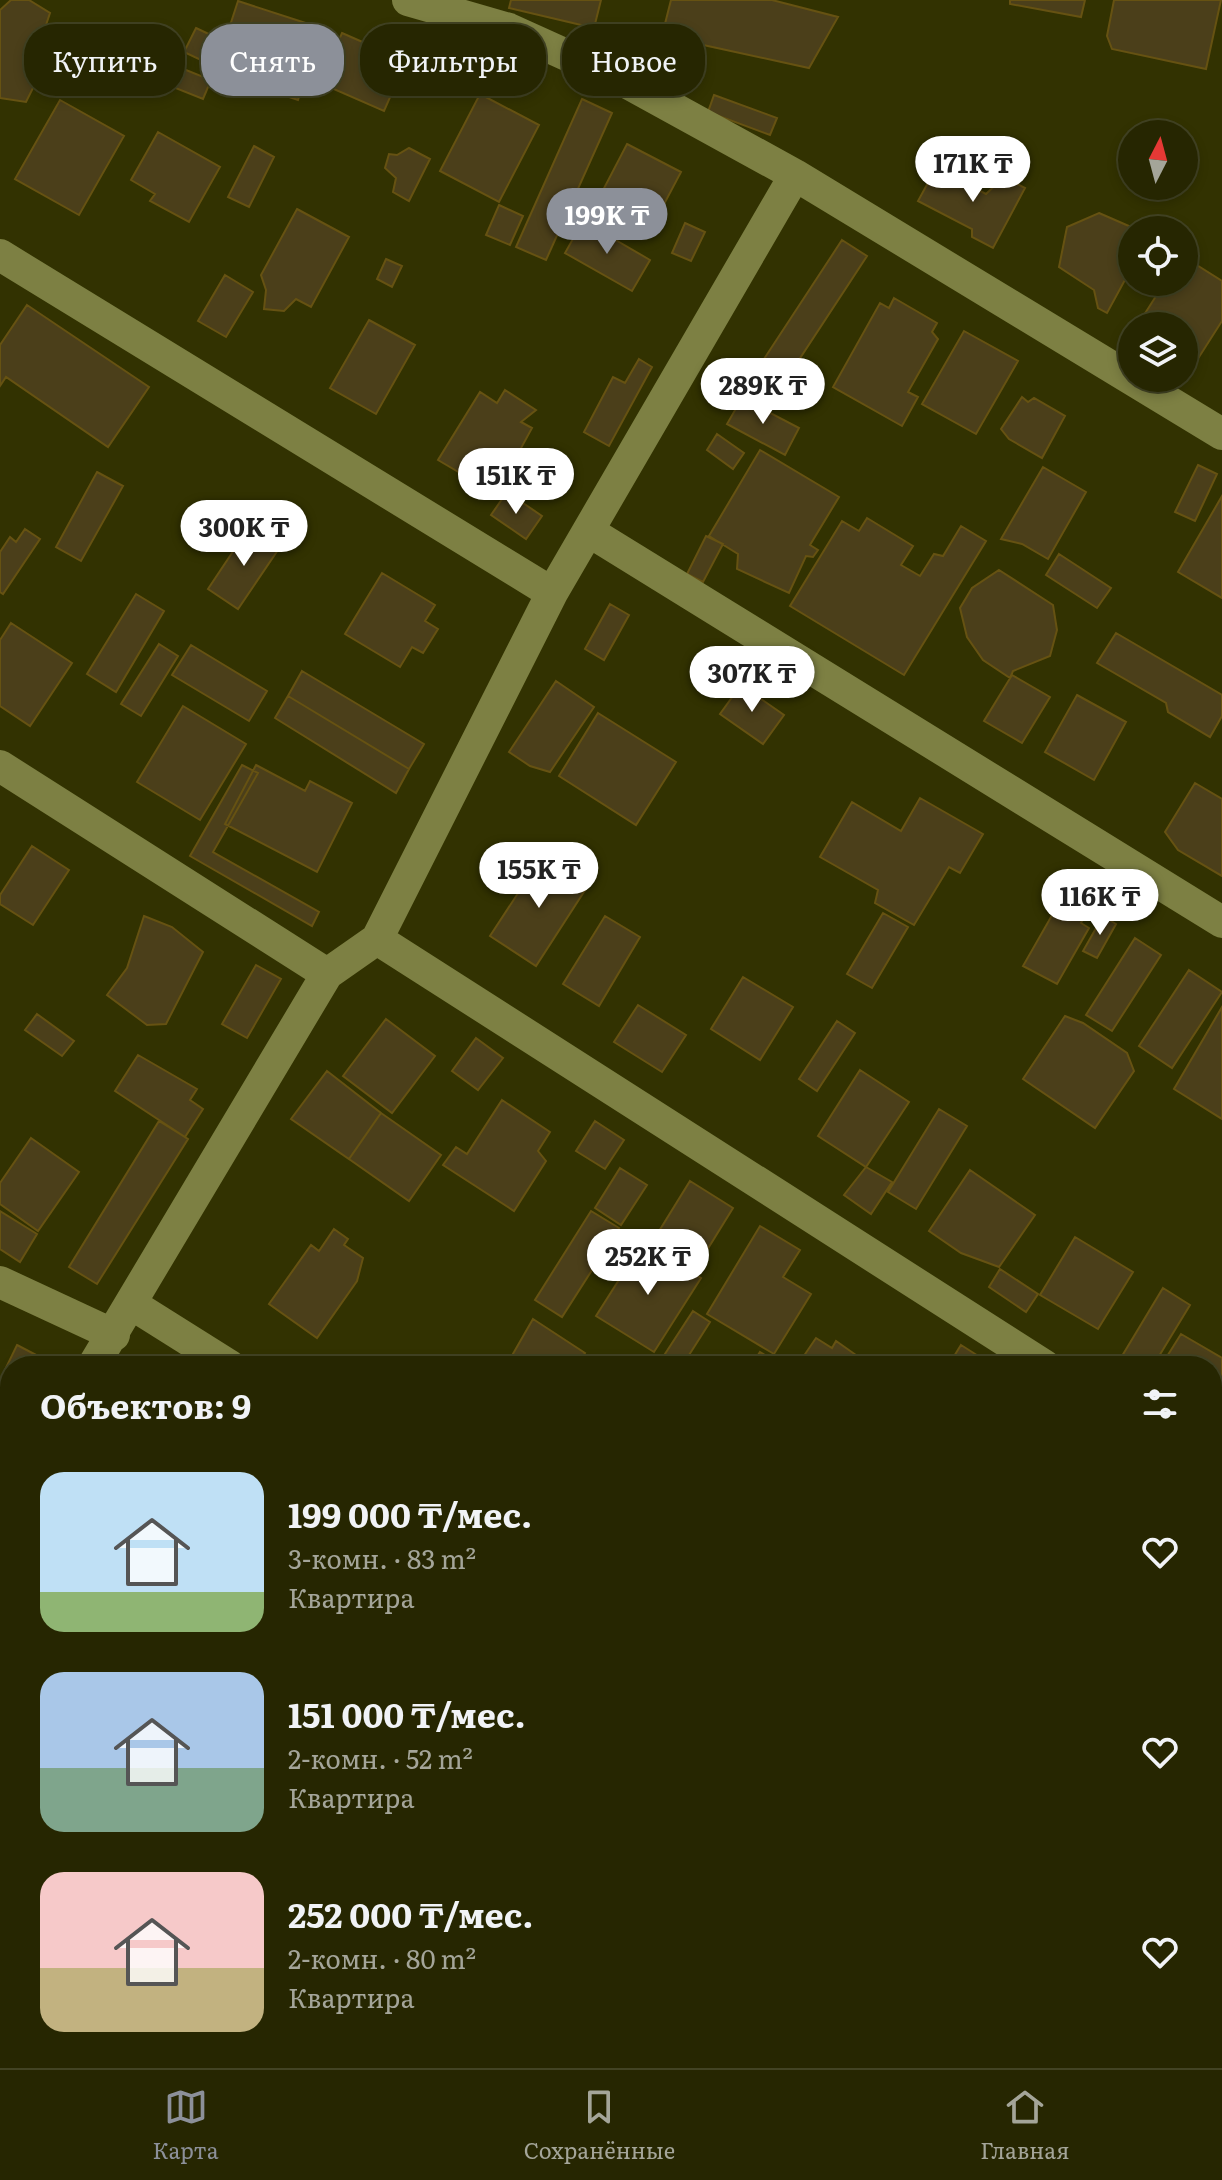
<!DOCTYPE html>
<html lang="ru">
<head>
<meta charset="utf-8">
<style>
  :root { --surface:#262601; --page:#323210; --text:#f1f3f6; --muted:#a4a599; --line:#424323; --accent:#8c9099 }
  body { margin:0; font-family:Literata,serif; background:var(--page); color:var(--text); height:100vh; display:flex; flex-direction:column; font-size:30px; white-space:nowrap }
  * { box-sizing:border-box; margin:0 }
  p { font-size:26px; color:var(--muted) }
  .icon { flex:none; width:44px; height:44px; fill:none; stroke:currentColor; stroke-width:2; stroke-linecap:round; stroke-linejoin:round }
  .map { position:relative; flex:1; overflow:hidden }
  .panel { position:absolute; left:0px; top:1356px; width:1222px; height:712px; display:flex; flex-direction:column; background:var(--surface); border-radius:32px 32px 0 0; box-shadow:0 4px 12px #0003,0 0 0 2px var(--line) }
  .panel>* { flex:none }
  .hud { position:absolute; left:24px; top:24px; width:800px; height:72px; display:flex; gap:16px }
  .needle { width:52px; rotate:6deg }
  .buttons { position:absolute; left:1118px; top:120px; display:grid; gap:16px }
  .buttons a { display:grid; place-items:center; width:80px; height:80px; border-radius:50%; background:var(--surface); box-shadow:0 4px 12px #0003,0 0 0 2px var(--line); font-size:40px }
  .price { position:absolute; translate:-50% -68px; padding:0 18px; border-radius:28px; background:#fff; color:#222; font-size:26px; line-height:52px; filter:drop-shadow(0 2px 4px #0008) }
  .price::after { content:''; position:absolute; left:50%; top:48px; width:24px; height:18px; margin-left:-12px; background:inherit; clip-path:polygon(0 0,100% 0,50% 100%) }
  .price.current { background:var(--accent); color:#fff }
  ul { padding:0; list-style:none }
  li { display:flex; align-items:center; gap:24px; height:200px; padding:0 40px }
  li span { display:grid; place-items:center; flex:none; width:224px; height:160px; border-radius:24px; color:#555 }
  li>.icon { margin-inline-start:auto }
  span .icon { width:96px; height:96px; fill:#fffc; stroke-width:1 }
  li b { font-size:34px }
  h2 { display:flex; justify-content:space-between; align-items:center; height:96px; padding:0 40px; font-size:34px }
  .chip { padding:0 28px; border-radius:32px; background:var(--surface); box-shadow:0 4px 12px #0003,0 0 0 2px var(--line); font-size:28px; line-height:72px }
  .chip.current { background:var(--accent); color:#fff }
  .menu { display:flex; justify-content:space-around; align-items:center; height:112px; border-top:2px solid var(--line); background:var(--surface); font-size:22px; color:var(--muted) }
  .menu a { display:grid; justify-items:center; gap:4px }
  .menu .current { color:var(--accent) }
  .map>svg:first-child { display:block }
  .building { fill:#4b3f1a; stroke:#665212; stroke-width:2 }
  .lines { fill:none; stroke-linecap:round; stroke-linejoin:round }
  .minor { stroke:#7d8043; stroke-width:32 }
  .tertiary { stroke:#7d8043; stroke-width:42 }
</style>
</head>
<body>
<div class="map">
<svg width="1222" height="2068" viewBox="0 0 1222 2068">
  <rect width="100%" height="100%" fill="#323201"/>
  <path class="building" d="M11,0H29L50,13L42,37L48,58L26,102L0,98V10Z
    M511,0H601L594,28L509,8Z
    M671,0H772L838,17L809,68L694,43L682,96L651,79Z
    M1010,0H1085L1081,17L1010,4Z
    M1114,0H1221L1206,69L1112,49L1107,36Z
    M238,1L321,28L298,100L229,77L238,48L224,44Z
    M196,28L232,45L220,69L184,52Z
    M342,33L406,61L384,111L320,83Z
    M171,64L211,80L203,99L163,83Z
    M480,94L539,125L499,202L440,171Z
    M714,95L777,118L770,135L708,112Z
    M582,99L612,113L546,260L516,247Z
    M60,100L124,136L79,215L15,179Z
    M158,132L220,167L189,222L150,201L155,194L131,180Z
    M627,144L681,172L652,227L626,214L617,233L588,219Z
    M254,146L274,157L249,207L228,197Z
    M409,148L430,159L409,201L393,192L396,178L385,168L389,154L397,155Z
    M936,168L986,194L1004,177L1025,188L993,248L972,237V229L918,201Z
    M499,205L523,216L510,245L486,235Z
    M297,209L349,237L311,307L296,299L284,311L264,309L266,290L261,275Z
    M1099,213L1138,230H1132V267L1107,313L1098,308L1094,290L1059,267L1067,227Z
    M583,221L650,260L632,291L565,253Z
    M685,223L705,232L691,261L672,253Z
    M842,240L867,256L768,407L743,391Z
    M1184,257L1222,281V321L1185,379L1184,326H1137L1165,282H1184Z
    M386,259L402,266L392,287L377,279Z
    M225,275L253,292L226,337L198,321Z
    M894,298L937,323L932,332L938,339L908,392L918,397L902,426L833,387L880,303L889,308Z
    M27,305L149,387L108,447L6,377L0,386V345Z
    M369,320L415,345L376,414L330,388Z
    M964,331L1018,361L976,434L922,404Z
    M639,359L652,367L609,446L584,432L613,377L625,383Z
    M505,390L536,410L521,422L532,428L496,494L438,460L480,392L497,403Z
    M1022,397L1028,402L1034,398L1065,416L1042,458L1009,439L1001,429Z
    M742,398L799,428L785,455L727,424Z
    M717,434L744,453L733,469L707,450Z
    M760,450L839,497L810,545L818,550L813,557L806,556L789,593L737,569L738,554L709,536Z
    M1198,465L1217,474L1195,521L1175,512Z
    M1043,467L1086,492L1048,559L1022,544L1001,539Z
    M97,472L123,486L81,561L56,547Z
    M507,492L542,516L526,539L491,515Z
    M1222,496V598L1178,572Z
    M867,518L913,546L901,565L920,576L934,554L943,556L961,526L986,541L904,675L790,606L842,521L859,531Z
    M250,526L280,547L238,609L208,589Z
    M25,529L40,539L3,594L0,592V552L10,537L16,542Z
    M706,536L723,544L703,582L687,574Z
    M1059,554L1111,588L1097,608L1046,575Z
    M999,570L1053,605L1057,630L1050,656L1013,671L1010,678L983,660L967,637L960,608L972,588Z
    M382,573L435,605L425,621L438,629L423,653L412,647L400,667L345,634Z
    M136,594L164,611L116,692L87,674Z
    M610,604L629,615L604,660L585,649Z
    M11,623L72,663L30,726L0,706V640Z
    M1116,633L1222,695V716L1210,737L1168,712L1166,703L1097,663Z
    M159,644L178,656L141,716L121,704Z
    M191,645L267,691L249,721L172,675Z
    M302,671L424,744L409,769L288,696Z
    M1012,675L1050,697L1022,743L984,721Z
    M556,681L594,707L550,772L530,766L509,752Z
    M741,685L784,715L763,744L720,714Z
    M1077,695L1126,722L1094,780L1045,752Z
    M288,696L409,769L396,793L275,718Z
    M183,706L246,744L200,820L137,782Z
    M598,713L676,762L636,825L559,776Z
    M242,765L258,773L213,852L319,912L312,926L190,856Z
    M256,765L305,791L310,781L352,803L317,872L225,824Z
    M1195,783L1222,799V876L1178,850L1165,832Z
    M920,798L983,834L960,873L949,867L914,925L875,903L878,890L820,857L852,802L901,831Z
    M32,846L69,870L33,925L0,904V895Z
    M543,855L589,884L536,966L490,936Z
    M1066,901L1087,912L1081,923L1089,928L1057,984L1023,966L1055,910L1060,912Z
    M883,913L908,927L872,988L847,974Z
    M144,916L172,927L203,952L166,1024L147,1025L107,995L127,968Z
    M605,916L640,937L599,1006L563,984Z
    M1103,916L1116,924L1097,958L1083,951Z
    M1135,938L1161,955L1112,1031L1086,1015Z
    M256,965L281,979L247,1038L222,1024Z
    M1189,970L1222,992L1172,1068L1139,1046Z
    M743,977L793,1007L760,1060L711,1029Z
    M638,1005L686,1035L662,1072L614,1042Z
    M1222,1007V1119L1174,1089Z
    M37,1014L74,1041L62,1056L25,1030Z
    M1065,1016L1083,1023L1127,1053L1134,1071L1095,1128L1023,1079Z
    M386,1019L435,1056L392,1113L343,1076Z
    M837,1021L855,1033L817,1091L799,1079Z
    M476,1038L503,1058L478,1090L452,1071Z
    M138,1055L197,1089L190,1100L203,1109L185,1137L115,1091Z
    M860,1070L909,1102L866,1167L818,1136Z
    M327,1071L381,1113L349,1159L291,1119Z
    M502,1100L550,1132L538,1151L546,1161L514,1211L443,1165L456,1147L467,1154Z
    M939,1109L967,1126L916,1209L888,1192Z
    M381,1113L441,1155L409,1201L349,1159Z
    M159,1121L188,1139L97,1284L69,1267Z
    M595,1121L624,1140L605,1169L576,1151Z
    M31,1138L79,1172L38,1231L0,1204V1183Z
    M866,1167L892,1182L871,1214L844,1195Z
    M620,1168L647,1185L621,1225L595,1208Z
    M970,1170L1035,1215L999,1267L961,1253L929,1231Z
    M690,1181L733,1208L691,1276L648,1249Z
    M0,1211L37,1234L20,1262L0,1249Z
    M591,1211L619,1228L562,1317L535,1300Z
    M760,1226L800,1250L783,1277L811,1294L774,1354L707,1314Z
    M334,1229L348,1239L344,1245L363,1258L357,1281L317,1338L269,1304L311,1245L319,1251Z
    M1075,1237L1133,1272L1098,1329L1040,1295Z
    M643,1242L701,1278L654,1352L596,1316Z
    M1000,1269L1038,1294L1026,1312L989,1287Z
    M1163,1288L1190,1305L1153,1366H1116Z
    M693,1311L710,1322L682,1366H676L663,1357Z
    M533,1319L585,1353L577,1366H506Z
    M1181,1334L1222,1358V1380L1212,1396V1366H1161Z
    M816,1338L832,1348L836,1341L856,1355L859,1366H797Z
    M17,1345L42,1358L38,1366H10V1423L0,1443V1380Z
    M961,1345L983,1359L978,1366H948Z
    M760,1352L779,1364L778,1366H751Z
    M1212,1503L1222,1509L1219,1535L1212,1531Z
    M0,1794L10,1801V1863L0,1879Z
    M76,2058H140L134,2068H93Z
    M151,2058H168L164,2068H149Z
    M189,2058H218L213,2068H183Z
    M239,2058H311L305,2068H233Z
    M570,2058H610L603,2068H584Z"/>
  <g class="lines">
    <path class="minor" d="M408,0L509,29L624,81L795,175L1222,434
      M0,255L552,593
      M590,532L1222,922
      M0,766L327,974
      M377,939L1045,1366
      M0,1282L114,1335
      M133,1305L230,1366
      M93,1366L327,974L377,939L552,593L795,175
      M1212,1473L1222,1479
      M0,1517L10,1501
      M1212,1988L1222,1995"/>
    <path class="tertiary" d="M0,1771L10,1777
      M480,2058L497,2068"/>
  </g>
</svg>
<div class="buttons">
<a><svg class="needle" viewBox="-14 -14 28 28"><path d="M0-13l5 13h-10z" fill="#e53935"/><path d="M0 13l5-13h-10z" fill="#a4a599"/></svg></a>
<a><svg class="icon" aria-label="locate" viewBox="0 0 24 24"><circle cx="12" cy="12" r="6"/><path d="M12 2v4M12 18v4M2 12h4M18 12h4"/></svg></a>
<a><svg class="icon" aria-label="layers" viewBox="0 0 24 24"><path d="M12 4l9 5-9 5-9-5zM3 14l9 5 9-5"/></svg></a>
</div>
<b class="price" style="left:973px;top:204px">171K ₸</b>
<b class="price current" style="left:607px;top:256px">199K ₸</b>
<b class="price" style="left:763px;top:426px">289K ₸</b>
<b class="price" style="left:516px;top:516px">151K ₸</b>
<b class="price" style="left:244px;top:568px">300K ₸</b>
<b class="price" style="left:752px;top:714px">307K ₸</b>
<b class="price" style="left:539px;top:910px">155K ₸</b>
<b class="price" style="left:1100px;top:937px">116K ₸</b>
<b class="price" style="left:648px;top:1297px">252K ₸</b>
<div class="hud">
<a class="chip">Купить</a>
<a class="chip current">Снять</a>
<a class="chip">Фильтры</a>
<a class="chip">Новое</a>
</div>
<section class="panel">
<h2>Объектов: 9<svg class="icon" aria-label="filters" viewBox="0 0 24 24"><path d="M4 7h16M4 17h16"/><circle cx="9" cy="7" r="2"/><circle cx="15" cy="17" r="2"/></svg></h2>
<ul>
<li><span style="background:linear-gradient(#bfe0f5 75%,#8fb573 0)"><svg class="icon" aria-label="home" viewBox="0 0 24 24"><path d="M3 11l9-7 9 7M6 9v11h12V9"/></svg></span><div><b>199 000 ₸/мес.</b><p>3-комн. · 83 m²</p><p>Квартира</p></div><svg class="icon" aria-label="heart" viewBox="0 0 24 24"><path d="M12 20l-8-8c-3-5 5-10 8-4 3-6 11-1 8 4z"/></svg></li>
<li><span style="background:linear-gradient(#a9c7e8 60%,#7fa58c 0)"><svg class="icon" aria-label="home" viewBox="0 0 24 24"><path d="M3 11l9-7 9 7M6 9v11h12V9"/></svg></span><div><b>151 000 ₸/мес.</b><p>2-комн. · 52 m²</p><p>Квартира</p></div><svg class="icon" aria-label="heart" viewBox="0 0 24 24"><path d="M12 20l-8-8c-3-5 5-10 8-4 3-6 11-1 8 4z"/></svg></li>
<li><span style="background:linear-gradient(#f6c9c9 60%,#c2b280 0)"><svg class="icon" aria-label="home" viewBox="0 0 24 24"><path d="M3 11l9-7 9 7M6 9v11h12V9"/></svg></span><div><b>252 000 ₸/мес.</b><p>2-комн. · 80 m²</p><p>Квартира</p></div><svg class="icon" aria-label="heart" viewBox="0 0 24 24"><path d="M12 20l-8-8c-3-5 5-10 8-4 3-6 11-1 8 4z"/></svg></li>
</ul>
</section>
</div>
<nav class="menu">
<a class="current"><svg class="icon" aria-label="map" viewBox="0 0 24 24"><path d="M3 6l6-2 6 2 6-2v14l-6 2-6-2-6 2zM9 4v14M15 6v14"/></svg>Карта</a>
<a><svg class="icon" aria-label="saved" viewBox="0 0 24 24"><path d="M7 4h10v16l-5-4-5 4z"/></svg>Сохранённые</a>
<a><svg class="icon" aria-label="home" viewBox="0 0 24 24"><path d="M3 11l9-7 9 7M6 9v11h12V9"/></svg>Главная</a>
</nav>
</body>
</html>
